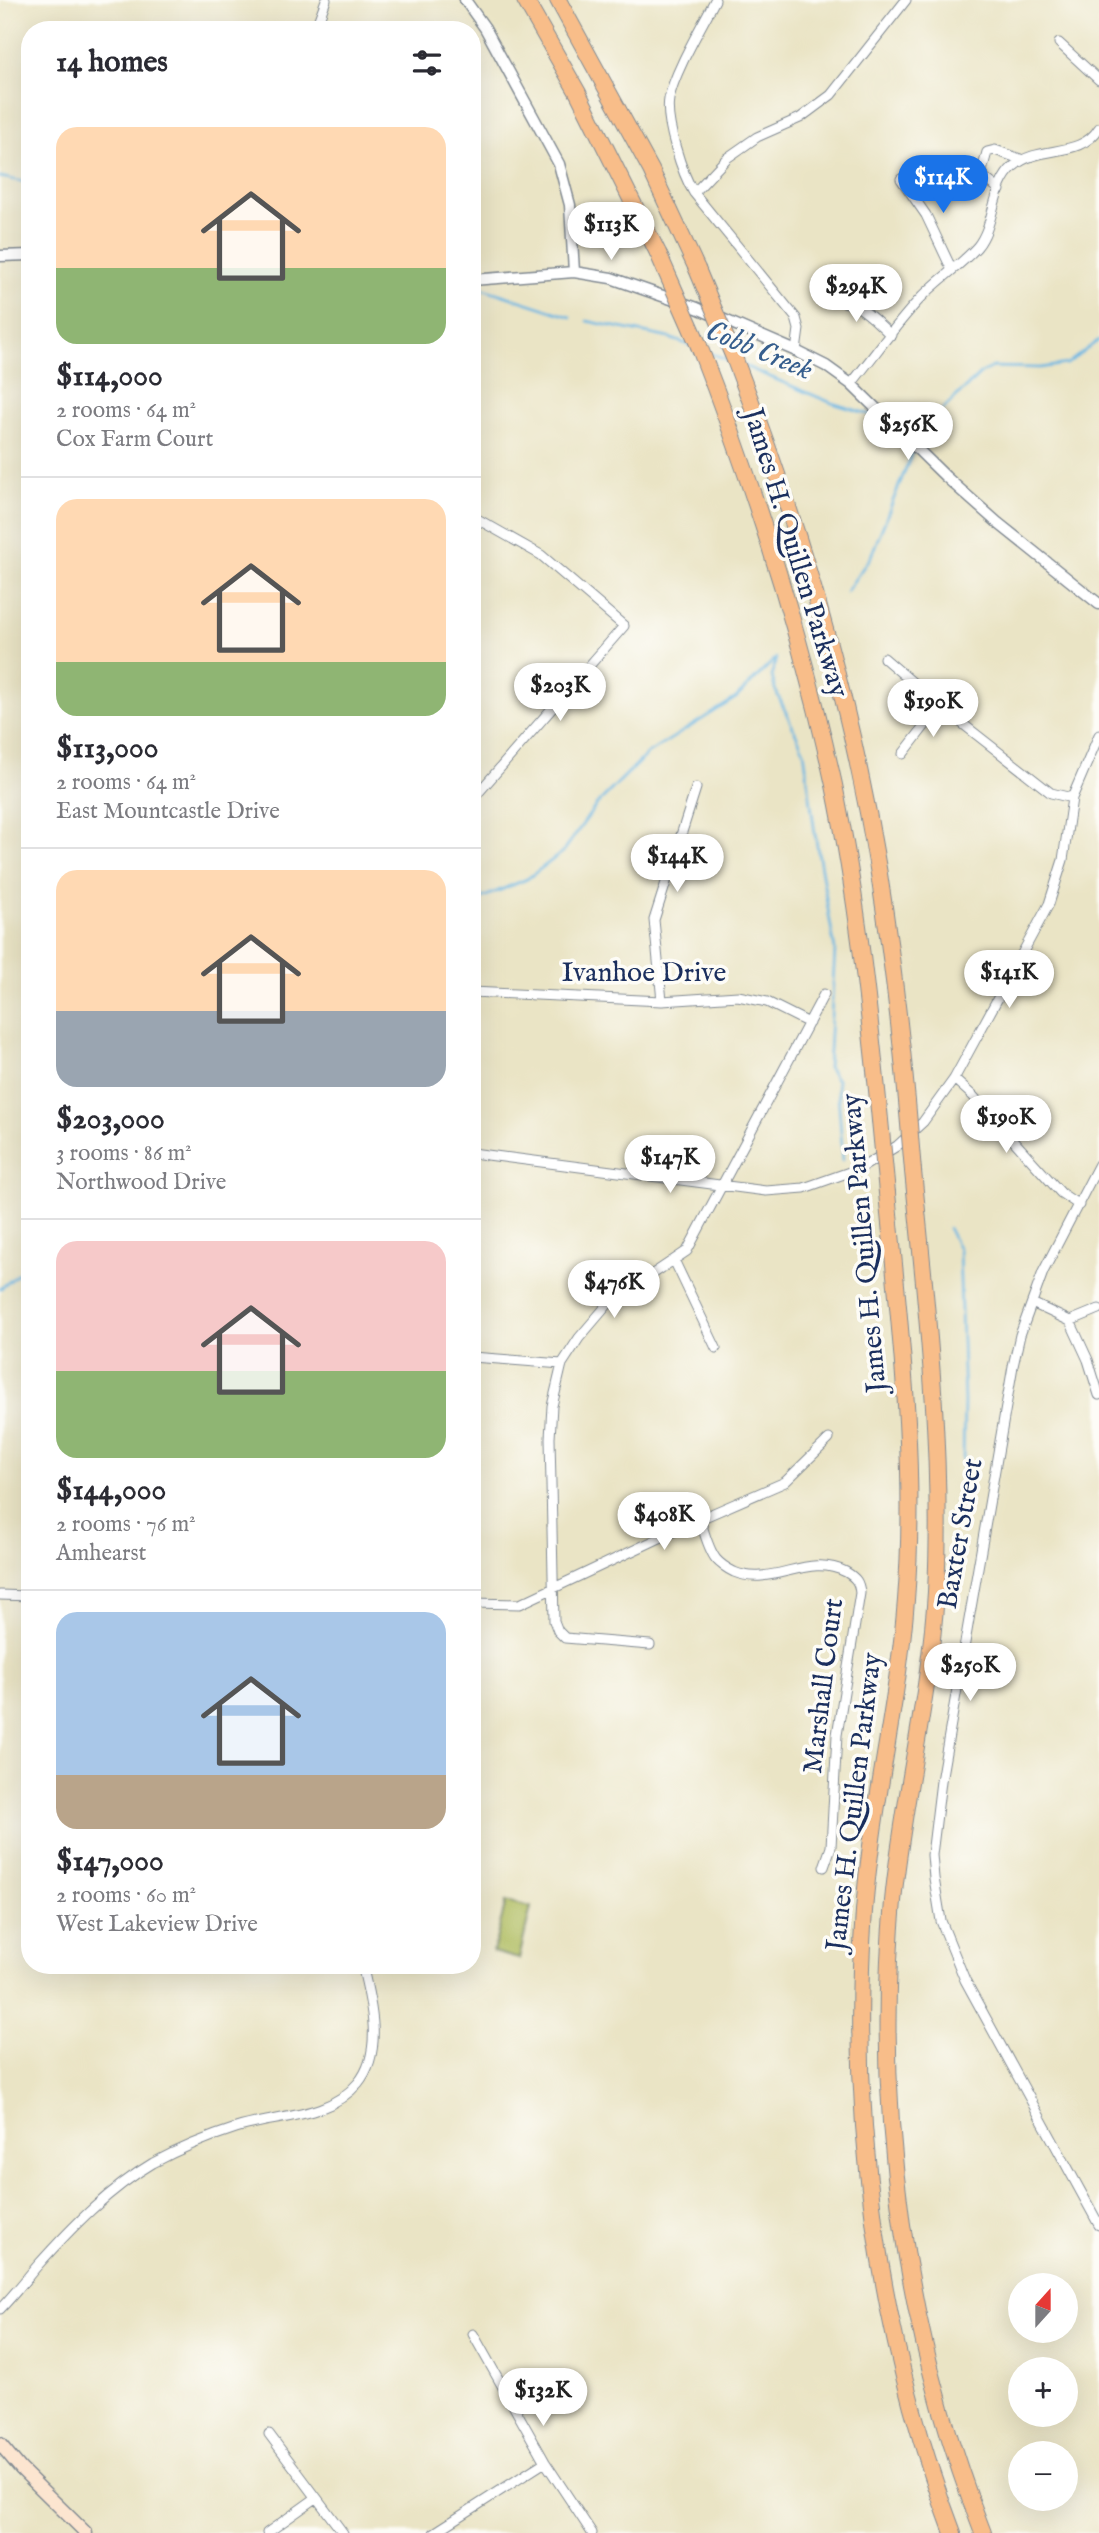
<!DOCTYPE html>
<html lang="en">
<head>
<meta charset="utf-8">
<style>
  :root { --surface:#fff; --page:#f2f2f3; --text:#2b2b33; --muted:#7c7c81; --line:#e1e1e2; --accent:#1a73e8 }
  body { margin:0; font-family:"IM FELL English",serif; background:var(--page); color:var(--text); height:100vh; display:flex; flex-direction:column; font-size:26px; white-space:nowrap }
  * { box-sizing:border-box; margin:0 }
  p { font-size:23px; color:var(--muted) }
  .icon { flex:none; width:38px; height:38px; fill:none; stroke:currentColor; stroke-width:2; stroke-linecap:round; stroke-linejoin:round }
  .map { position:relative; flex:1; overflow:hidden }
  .drawer { position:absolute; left:21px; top:21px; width:460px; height:1953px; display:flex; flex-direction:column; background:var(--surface); border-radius:28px; box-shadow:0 7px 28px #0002 }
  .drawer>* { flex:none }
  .needle { width:46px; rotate:21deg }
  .buttons { position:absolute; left:1008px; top:2273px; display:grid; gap:14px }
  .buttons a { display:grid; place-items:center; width:70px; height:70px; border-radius:50%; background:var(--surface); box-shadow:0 7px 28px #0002; font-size:35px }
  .price { position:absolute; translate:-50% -60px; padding:0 16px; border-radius:24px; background:#fff; color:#222; font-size:23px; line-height:46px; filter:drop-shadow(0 2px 4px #0008) }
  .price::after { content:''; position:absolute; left:50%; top:42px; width:21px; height:16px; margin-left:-10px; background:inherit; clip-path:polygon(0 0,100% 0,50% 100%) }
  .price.on { background:var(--accent); color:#fff }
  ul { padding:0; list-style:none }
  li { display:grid; align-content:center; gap:14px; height:371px; padding:0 35px }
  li+li { border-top:2px solid var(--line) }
  li span { display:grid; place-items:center; height:217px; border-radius:21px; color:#555 }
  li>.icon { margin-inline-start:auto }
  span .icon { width:126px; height:126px; fill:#fffc; stroke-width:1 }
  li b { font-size:30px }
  h2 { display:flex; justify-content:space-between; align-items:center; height:84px; padding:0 35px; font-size:30px }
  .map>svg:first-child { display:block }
  .green { fill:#afbc5e; stroke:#65765e; stroke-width:2 }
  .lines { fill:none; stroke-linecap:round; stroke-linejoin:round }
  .stream { stroke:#69b6e3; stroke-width:2.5 }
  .minor-casing { stroke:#828a92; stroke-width:11 }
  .tertiary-casing { stroke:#828a92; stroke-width:13 }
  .secondary-casing { stroke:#828a92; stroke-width:15 }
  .motorway-casing { stroke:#828a92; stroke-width:18 }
  .minor { stroke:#fff; stroke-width:9 }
  .tertiary { stroke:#fff; stroke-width:10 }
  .secondary { stroke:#fce5d0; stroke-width:12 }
  .motorway { stroke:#f8bd89; stroke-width:16 }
  .motorway-bridge-casing { stroke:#828a92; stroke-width:18; stroke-linecap:butt }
  .motorway-bridge { stroke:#f8bd89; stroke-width:16 }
  .labels { text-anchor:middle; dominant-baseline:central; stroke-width:7; stroke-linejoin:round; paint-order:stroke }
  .street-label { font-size:28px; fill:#1b2f5e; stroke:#fdfcf7 }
  .water-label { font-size:30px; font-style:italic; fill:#365e8d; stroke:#fdfcf7 }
</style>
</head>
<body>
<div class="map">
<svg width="1099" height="2533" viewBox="0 0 1099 2533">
  <rect width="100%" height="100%" fill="#fdfcf7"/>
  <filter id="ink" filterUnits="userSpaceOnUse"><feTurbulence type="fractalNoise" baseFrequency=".0143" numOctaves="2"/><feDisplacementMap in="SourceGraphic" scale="14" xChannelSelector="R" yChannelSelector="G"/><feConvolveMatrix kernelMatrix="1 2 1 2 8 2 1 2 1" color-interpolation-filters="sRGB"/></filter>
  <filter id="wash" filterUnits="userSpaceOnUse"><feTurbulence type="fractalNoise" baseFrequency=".00686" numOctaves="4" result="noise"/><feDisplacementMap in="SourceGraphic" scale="28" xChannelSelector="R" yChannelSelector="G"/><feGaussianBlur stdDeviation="1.57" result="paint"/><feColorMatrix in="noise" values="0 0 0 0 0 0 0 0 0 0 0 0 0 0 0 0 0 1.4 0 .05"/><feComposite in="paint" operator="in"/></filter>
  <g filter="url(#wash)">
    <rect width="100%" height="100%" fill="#eae4c5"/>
    <path class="green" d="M506,1901L531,1907L519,1959L493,1952Z"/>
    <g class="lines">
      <path class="stream" d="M0,177L30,183
        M472,285L571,317
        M587,321L669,338L692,346
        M708,352L728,360
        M744,366L832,403L878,417
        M892,419L910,421L939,413L981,373L992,367L1040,368L1067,364L1099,340
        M916,442L930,417
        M846,592L871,556L914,448
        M776,658L772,676L775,689L804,751L815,834L835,950L828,1067L837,1080L843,1160
        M472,902L527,879L563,852L597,804L647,754L736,698L774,660
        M948,1228L959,1249L964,1401L963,1463L960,1490L951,1519
        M0,1289L30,1264"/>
    </g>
  </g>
  <g filter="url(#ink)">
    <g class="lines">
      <defs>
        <path id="minor" d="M715,0C702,26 674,72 669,99C665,121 682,174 694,193L796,318L799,329L796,351
          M315,30L326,0
          M1059,43L1099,80
          M901,179L926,215L952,270
          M1000,190L985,178L982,171L987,152L995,150L1023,160
          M694,193L727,158L757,137L800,118L831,95L906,0
          M825,300C859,300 867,313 891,335
          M851,384C873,357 894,327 918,301C936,281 959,267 977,247C996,224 991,185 1014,166C1039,144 1080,159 1099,128
          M472,516L541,555L624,626L472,800
          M884,658L940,706L1051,793L1072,798
          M903,754L940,706
          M472,992L662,1001L738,996L767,1002L809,1023
          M662,1001L654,920L696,788
          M954,1079L973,1096L1061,1193L1079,1205
          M472,1153L766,1191L804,1188L861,1168L897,1146L923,1122L954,1079L1049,904L1063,860L1072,798L1099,735
          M1099,1164L1043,1272L1020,1335L1013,1366L941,1781L932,1855L934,1878L941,1921L965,1980L1099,2225
          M674,1260L716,1348
          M1032,1303L1070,1321L1088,1360L1099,1395
          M1070,1321L1099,1309
          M472,1357L562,1364
          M700,1519C704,1531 708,1549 716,1559C721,1565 728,1569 734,1572C773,1588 807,1552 846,1572C856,1578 859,1582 860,1593L837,1735L831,1847L824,1867
          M0,1595L30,1596
          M472,1603L520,1604L700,1519L785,1482L829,1439
          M650,1645L565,1638L558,1631L554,1621L550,1438L552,1406L562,1364L579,1338L608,1304L687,1251L824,994
          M0,2309C14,2295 25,2280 38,2265C72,2227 109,2189 153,2163C179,2149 208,2137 236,2128C277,2115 328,2119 358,2083C384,2052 371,2001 362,1965
          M473,2334L545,2462L592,2533
          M269,2434L343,2533
          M267,2533L316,2498
          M434,2533L545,2462"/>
        <path id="tertiary" d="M465,0L485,28L559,164L570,205L574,272
          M0,256L30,255
          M472,280L574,272L611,278L697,308L796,351L826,366L851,384L946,477L998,523L1099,604"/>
        <path id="secondary" d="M0,2444L21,2469L86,2533"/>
        <path id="motorway" d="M525,0L578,93L658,253
          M558,0L651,170L697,269
          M699,346C755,489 801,635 834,785C857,896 869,1008 880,1120
          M735,360C800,526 850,698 879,874C891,950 900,1025 907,1101
          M913,1171C927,1312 943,1450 936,1592C930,1696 903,1798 893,1901C874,2114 905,2334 983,2533
          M887,1193C900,1329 917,1464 906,1600C898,1705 872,1806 864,1911C849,2121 878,2335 953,2533"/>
      </defs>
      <use href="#minor" class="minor-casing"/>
      <use href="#tertiary" class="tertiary-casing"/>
      <use href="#secondary" class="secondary-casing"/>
      <use href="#motorway" class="motorway-casing"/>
      <use href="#minor" class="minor"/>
      <use href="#tertiary" class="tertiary"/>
      <use href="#secondary" class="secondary"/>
      <use href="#motorway" class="motorway"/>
      <defs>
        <path id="motorway-bridge" d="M658,253L699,346
          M697,269L735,360
          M907,1101L913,1171
          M880,1120L887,1193"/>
      </defs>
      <use href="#motorway-bridge" class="motorway-bridge-casing"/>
      <use href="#motorway-bridge" class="motorway-bridge"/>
    </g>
  </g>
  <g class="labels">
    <g class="street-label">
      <text transform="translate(795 553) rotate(73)">James H. Quillen Parkway</text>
      <text x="644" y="973">Ivanhoe Drive</text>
      <text transform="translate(865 1243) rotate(-95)">James H. Quillen Parkway</text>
      <text transform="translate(961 1534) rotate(-80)">Baxter Street</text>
      <text transform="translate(824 1686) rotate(-83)">Marshall Court</text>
      <text transform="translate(855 1802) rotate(-83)">James H. Quillen Parkway</text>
    </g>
    <g class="water-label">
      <text transform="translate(759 351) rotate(22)">Cobb Creek</text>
    </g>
  </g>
</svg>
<div class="buttons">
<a><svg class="needle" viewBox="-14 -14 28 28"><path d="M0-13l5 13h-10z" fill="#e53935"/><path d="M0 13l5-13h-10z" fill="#7c7c81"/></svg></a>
<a>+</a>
<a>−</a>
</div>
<b class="price on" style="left:943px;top:215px">$114K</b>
<b class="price" style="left:611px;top:262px">$113K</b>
<b class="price" style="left:856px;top:324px">$294K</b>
<b class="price" style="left:908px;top:462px">$256K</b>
<b class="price" style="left:560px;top:723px">$203K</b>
<b class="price" style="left:933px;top:739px">$190K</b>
<b class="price" style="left:677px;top:894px">$144K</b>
<b class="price" style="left:1009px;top:1010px">$141K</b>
<b class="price" style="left:1006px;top:1155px">$190K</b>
<b class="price" style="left:670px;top:1195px">$147K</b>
<b class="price" style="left:614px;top:1320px">$476K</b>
<b class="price" style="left:664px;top:1552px">$408K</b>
<b class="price" style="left:970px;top:1703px">$250K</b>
<b class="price" style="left:543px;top:2428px">$132K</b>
<section class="drawer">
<h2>14 homes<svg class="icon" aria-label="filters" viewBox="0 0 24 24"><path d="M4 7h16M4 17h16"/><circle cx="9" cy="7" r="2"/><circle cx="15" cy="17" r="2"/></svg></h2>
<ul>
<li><span style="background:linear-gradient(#ffd9b3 65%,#8fb573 0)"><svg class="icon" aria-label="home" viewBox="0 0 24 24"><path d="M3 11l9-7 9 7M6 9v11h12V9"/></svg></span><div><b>$114,000</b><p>2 rooms · 64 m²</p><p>Cox Farm Court</p></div></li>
<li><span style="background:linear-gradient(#ffd9b3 75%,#8fb573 0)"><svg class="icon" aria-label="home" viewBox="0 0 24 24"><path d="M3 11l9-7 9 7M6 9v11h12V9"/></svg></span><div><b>$113,000</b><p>2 rooms · 64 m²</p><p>East Mountcastle Drive</p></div></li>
<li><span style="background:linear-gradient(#ffd9b3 65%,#9aa5b1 0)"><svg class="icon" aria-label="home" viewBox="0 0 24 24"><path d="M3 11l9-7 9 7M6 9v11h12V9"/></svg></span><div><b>$203,000</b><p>3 rooms · 86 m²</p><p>Northwood Drive</p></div></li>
<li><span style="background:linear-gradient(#f6c9c9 60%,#8fb573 0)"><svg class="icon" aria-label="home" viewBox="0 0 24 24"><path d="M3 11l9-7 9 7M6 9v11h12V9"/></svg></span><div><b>$144,000</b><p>2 rooms · 76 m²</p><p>Amhearst</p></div></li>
<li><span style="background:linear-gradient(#a9c7e8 75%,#b9a48a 0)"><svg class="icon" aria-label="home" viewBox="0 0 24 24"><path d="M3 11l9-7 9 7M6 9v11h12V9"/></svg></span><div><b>$147,000</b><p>2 rooms · 60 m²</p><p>West Lakeview Drive</p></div></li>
</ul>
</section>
</div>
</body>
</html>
